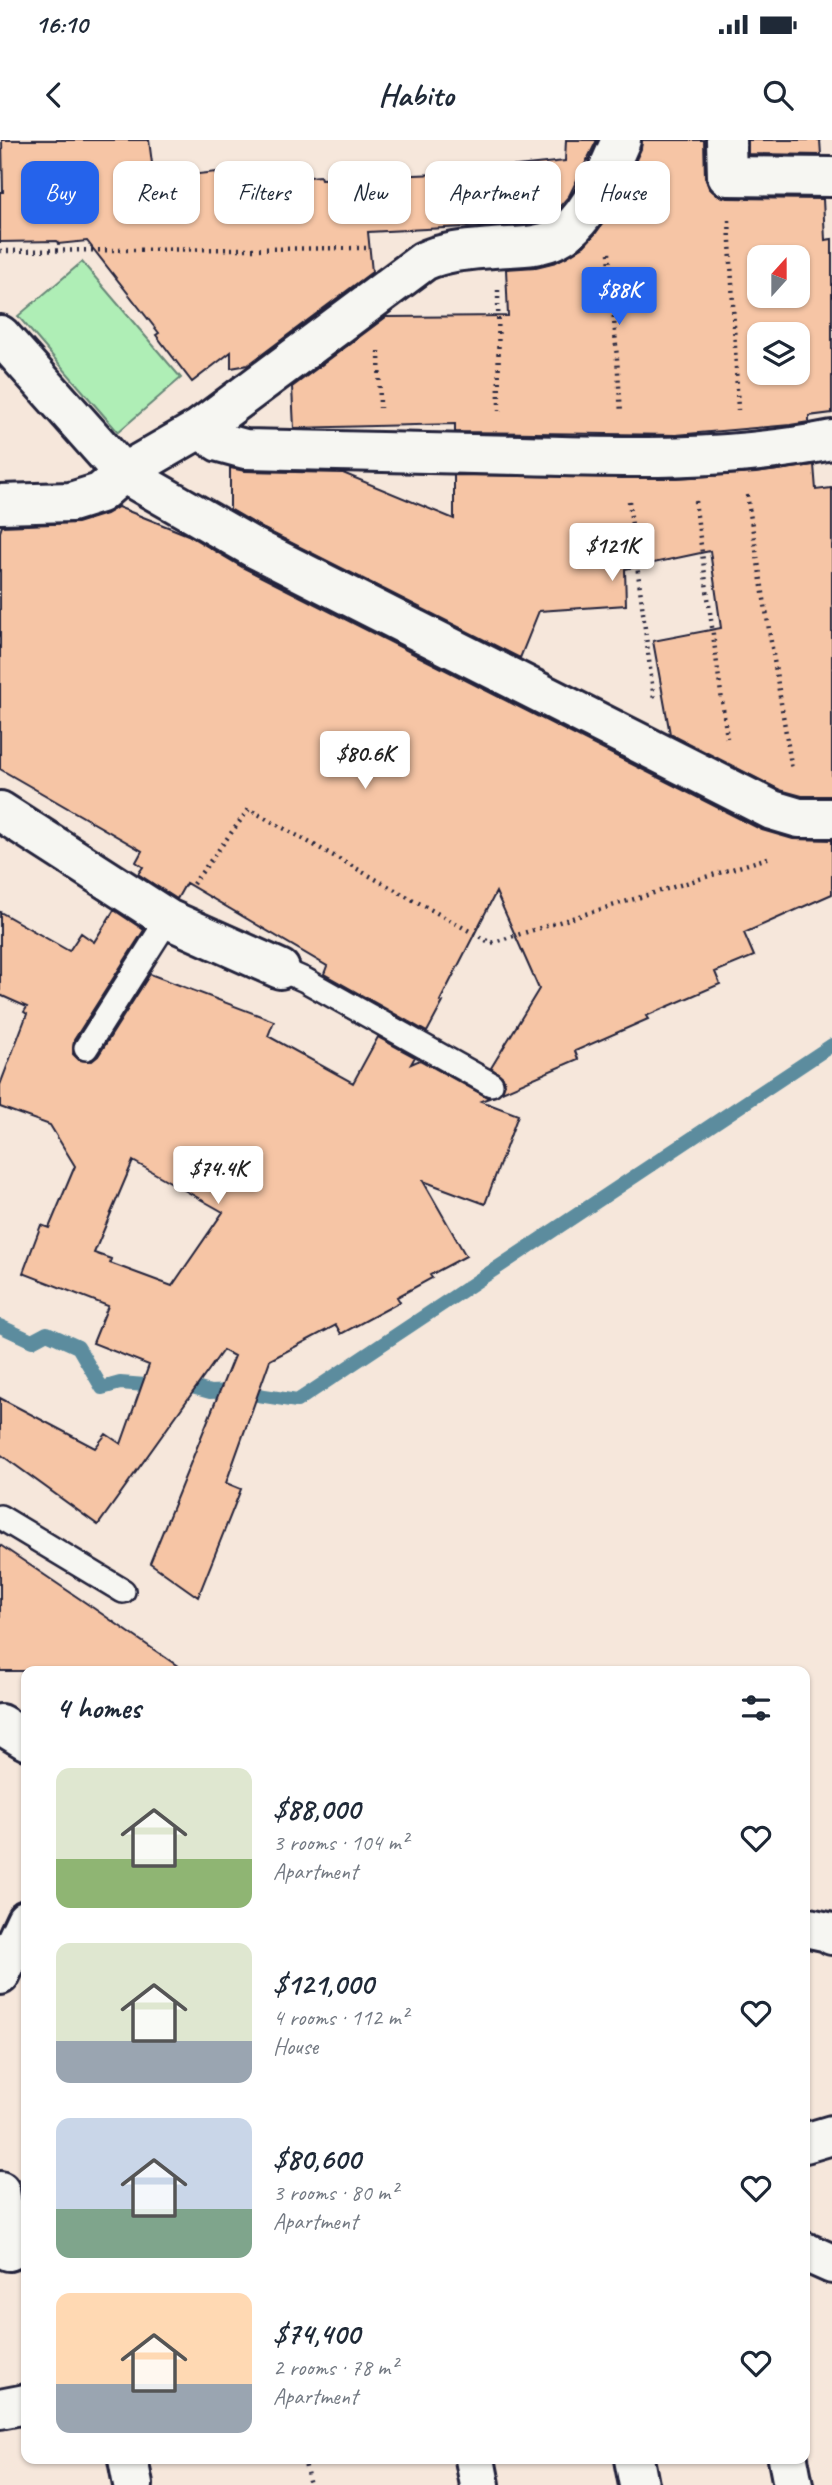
<!DOCTYPE html>
<html lang="en">
<head>
<meta charset="utf-8">
<style>
  :root { --surface:#fff; --page:#f6f6f7; --text:#1f2937; --muted:#747a83; --accent:#2563eb }
  body { margin:0; font-family:Caveat,sans-serif; background:var(--page); color:var(--text); height:100vh; display:flex; flex-direction:column; font-size:26px; white-space:nowrap }
  * { box-sizing:border-box; margin:0 }
  p { font-size:23px; color:var(--muted) }
  .icon { flex:none; width:38px; height:38px; fill:none; stroke:currentColor; stroke-width:2; stroke-linecap:round; stroke-linejoin:round }
  .map { position:relative; flex:1; overflow:hidden }
  .side { position:absolute; left:21px; top:1526px; width:789px; height:798px; display:flex; flex-direction:column; background:var(--surface); border-radius:14px; box-shadow:0 2px 5px #0004 }
  .side>* { flex:none }
  .banner { position:absolute; left:21px; top:21px; width:791px; height:63px; display:flex; gap:14px }
  .needle { width:46px; rotate:21deg }
  .controls { position:absolute; left:747px; top:105px; display:grid; gap:14px }
  .controls a { display:grid; place-items:center; width:63px; height:63px; border-radius:14px; background:var(--surface); box-shadow:0 2px 5px #0004; font-size:35px }
  .price { position:absolute; translate:-50% -60px; padding:0 16px; border-radius:7px; background:#fff; color:#222; font-size:23px; line-height:46px; filter:drop-shadow(0 2px 4px #0008) }
  .price::after { content:''; position:absolute; left:50%; top:42px; width:21px; height:16px; margin-left:-10px; background:inherit; clip-path:polygon(0 0,100% 0,50% 100%) }
  .price.on { background:var(--accent); color:#fff }
  ul { padding:0; list-style:none }
  li { display:flex; align-items:center; gap:21px; height:175px; padding:0 35px }
  li span { display:grid; place-items:center; flex:none; width:196px; height:140px; border-radius:14px; color:#555 }
  li>.icon { margin-inline-start:auto }
  span .icon { width:84px; height:84px; fill:#fffc; stroke-width:1 }
  li b { font-size:30px }
  h2 { display:flex; justify-content:space-between; align-items:center; height:84px; padding:0 35px; font-size:30px }
  .chip { padding:0 24px; border-radius:14px; background:var(--surface); box-shadow:0 2px 5px #0004; font-size:24px; line-height:63px }
  .chip.on { background:var(--accent); color:#fff }
  .status { display:flex; justify-content:space-between; align-items:center; height:49px; padding:0 35px; background:var(--surface); direction:ltr }
  .status svg { height:19px; fill:currentColor }
  header { display:flex; justify-content:space-between; align-items:center; height:91px; padding:0 35px; background:var(--surface); font-size:32px; font-weight:800 }
  .map>svg:first-child { display:block }
  .green { fill:#afeeb6; stroke:#688878; stroke-width:2 }
  .lines { fill:none; stroke-linecap:round; stroke-linejoin:round }
  .stream { stroke:#5c8c9e; stroke-width:14 }
  .building { fill:#f6c5a5; stroke:#22223b; stroke-width:2; fill-rule:evenodd }
  .lane-casing { stroke:#22223b; stroke-width:28 }
  .street-casing { stroke:#22223b; stroke-width:44 }
  .path { stroke:#22223b; stroke-width:4.5; stroke-dasharray:2 5; stroke-linecap:butt }
  .lane { stroke:#f6f6f2; stroke-width:23 }
  .street { stroke:#f6f6f2; stroke-width:38 }
</style>
</head>
<body>
<div class="status"><b>16:10</b><svg viewBox="0 0 49 12"><path d="M0 12V9h3v3zM5 12V6h3v6zM10 12V3h3v9zM15 12V0h3v12zM26 1h20v11H26zM47 4h2v5h-2z"/></svg></div>
<header><svg class="icon" aria-label="back" viewBox="0 0 24 24"><path d="M15 5l-7 7 7 7"/></svg>Habito<svg class="icon" aria-label="search" viewBox="0 0 24 24"><circle cx="10" cy="10" r="6"/><path d="M15 15l6 6"/></svg></header>
<div class="map">
<svg width="832" height="2345" viewBox="0 0 832 2345">
  <rect width="100%" height="100%" fill="#f6e7db"/>
  <filter id="ink" filterUnits="userSpaceOnUse"><feTurbulence type="fractalNoise" baseFrequency=".0143" numOctaves="2"/><feDisplacementMap in="SourceGraphic" scale="14" xChannelSelector="R" yChannelSelector="G"/><feConvolveMatrix kernelMatrix="1 2 1 2 8 2 1 2 1" color-interpolation-filters="sRGB"/></filter>
  <g filter="url(#ink)">
    <path class="green" d="M82,122L181,238L118,292L18,176Z"/>
    <g class="lines">
      <path class="stream" d="M0,1186L32,1201L47,1193L78,1207L102,1248L120,1243L158,1246
        M178,1243L210,1252L232,1251L297,1261L832,905"/>
    </g>
    <path class="building" d="M2,0H149L154,39L216,32L217,45L320,36L321,39L438,34L565,21L566,0H597L569,56L554,73L547,79L523,84L368,92L372,132L248,225L231,228V212L192,242L156,195L159,193L87,101L58,104L57,101L0,102V52H3Z
      M642,0H704L705,37L709,48L717,55L727,58L823,59L825,100L832,99V273L809,276V282L790,285L676,295L455,292V284L294,288L292,247L386,177L508,176L506,129L536,127L556,122L584,106L596,93L615,65L641,9ZM760,117H798V156H760ZM760,194H798V233H760Z
      M748,0H820L821,15L748,14Z
      M814,325L816,350L832,348V656H802L780,650L670,594L653,501L721,488L710,411L625,429L626,465L539,471L520,518L264,389L230,369V328L245,331L343,333L454,379V335L677,338L756,333Z
      M118,367L188,395L244,428L762,690L793,699L832,700V754L744,793L754,816L715,832L720,844L646,876L648,879L575,911L578,919L502,952L505,944L503,937L491,928L539,849L496,752L440,861L443,862L427,892L324,834L327,826L186,743L177,759L138,734L143,727L136,722L142,711L0,629V392L2,386L77,383L106,374Z
      M114,770L144,790L74,900L73,914L79,920L92,921L98,916L150,834L274,881L268,896L353,943L378,897L415,917L411,924L420,920L489,958L481,961L518,975L485,1064L423,1041L466,1116L430,1135L432,1138L397,1157L400,1162L341,1194L336,1185L270,1220L226,1343L241,1349L198,1457L150,1423L234,1216L223,1210L98,1385L0,1314V1258L95,1308L106,1294L121,1304L149,1225L93,1203L108,1166L23,1133L41,1085L49,1088L75,1026L50,985L0,967V945L27,874L24,872L27,867L0,855V772L69,811L81,793L94,802ZM133,1021L223,1072L172,1146L110,1123L111,1119L94,1113Z
      M0,1405L86,1463L185,1531H0Z"/>
    <g class="lines">
      <defs>
        <path id="lane" d="M280,829L305,840L491,944
          M86,908L168,779
          M0,1377L123,1451"/>
        <path id="street" d="M726,0L727,36L832,37
          M0,195L123,333L254,408L772,670L799,678H832
          M199,289L219,302L245,309C337,311 429,313 520,315C625,318 729,321 832,300
          M0,364L71,362L100,353L123,333L199,289L424,121C446,111 469,110 493,108C513,106 538,108 557,98C589,82 607,31 621,0
          M0,671L168,779L280,829
          M0,1584L26,1600
          M805,1787L828,1792L832,1795
          M0,1835L26,1780
          M805,2003L832,1995
          M0,2051L9,2111
          M805,2112L832,2124
          M0,2269L26,2264
          M128,2319L133,2345
          M475,2319L480,2345
          M634,2319L639,2345
          M788,2319L793,2345"/>
      </defs>
      <use href="#lane" class="lane-casing"/>
      <use href="#street" class="street-casing"/>
      <path class="path" d="M729,80L738,270
        M0,111L367,108
        M609,113L621,272
        M498,150L499,271
        M379,211L380,268
        M747,355L792,630
        M629,361L654,560
        M695,361L727,598
        M193,744L249,669L491,803L771,717
        M304,2319L310,2345"/>
      <use href="#lane" class="lane"/>
      <use href="#street" class="street"/>
    </g>
  </g>
</svg>
<div class="controls">
<a><svg class="needle" viewBox="-14 -14 28 28"><path d="M0-13l5 13h-10z" fill="#e53935"/><path d="M0 13l5-13h-10z" fill="#747a83"/></svg></a>
<a><svg class="icon" aria-label="layers" viewBox="0 0 24 24"><path d="M12 4l9 5-9 5-9-5zM3 14l9 5 9-5"/></svg></a>
</div>
<b class="price on" style="left:619px;top:187px">$88K</b>
<b class="price" style="left:612px;top:443px">$121K</b>
<b class="price" style="left:365px;top:651px">$80.6K</b>
<b class="price" style="left:218px;top:1066px">$74.4K</b>
<div class="banner">
<a class="chip on">Buy</a>
<a class="chip">Rent</a>
<a class="chip">Filters</a>
<a class="chip">New</a>
<a class="chip">Apartment</a>
<a class="chip">House</a>
</div>
<section class="side">
<h2>4 homes<svg class="icon" aria-label="filters" viewBox="0 0 24 24"><path d="M4 7h16M4 17h16"/><circle cx="9" cy="7" r="2"/><circle cx="15" cy="17" r="2"/></svg></h2>
<ul>
<li><span style="background:linear-gradient(#dfe7d0 65%,#8fb573 0)"><svg class="icon" aria-label="home" viewBox="0 0 24 24"><path d="M3 11l9-7 9 7M6 9v11h12V9"/></svg></span><div><b>$88,000</b><p>3 rooms · 104 m²</p><p>Apartment</p></div><svg class="icon" aria-label="heart" viewBox="0 0 24 24"><path d="M12 20l-8-8c-3-5 5-10 8-4 3-6 11-1 8 4z"/></svg></li>
<li><span style="background:linear-gradient(#dfe7d0 70%,#9aa5b1 0)"><svg class="icon" aria-label="home" viewBox="0 0 24 24"><path d="M3 11l9-7 9 7M6 9v11h12V9"/></svg></span><div><b>$121,000</b><p>4 rooms · 112 m²</p><p>House</p></div><svg class="icon" aria-label="heart" viewBox="0 0 24 24"><path d="M12 20l-8-8c-3-5 5-10 8-4 3-6 11-1 8 4z"/></svg></li>
<li><span style="background:linear-gradient(#c9d6e8 65%,#7fa58c 0)"><svg class="icon" aria-label="home" viewBox="0 0 24 24"><path d="M3 11l9-7 9 7M6 9v11h12V9"/></svg></span><div><b>$80,600</b><p>3 rooms · 80 m²</p><p>Apartment</p></div><svg class="icon" aria-label="heart" viewBox="0 0 24 24"><path d="M12 20l-8-8c-3-5 5-10 8-4 3-6 11-1 8 4z"/></svg></li>
<li><span style="background:linear-gradient(#ffd9b3 65%,#9aa5b1 0)"><svg class="icon" aria-label="home" viewBox="0 0 24 24"><path d="M3 11l9-7 9 7M6 9v11h12V9"/></svg></span><div><b>$74,400</b><p>2 rooms · 78 m²</p><p>Apartment</p></div><svg class="icon" aria-label="heart" viewBox="0 0 24 24"><path d="M12 20l-8-8c-3-5 5-10 8-4 3-6 11-1 8 4z"/></svg></li>
</ul>
</section>
</div>
</body>
</html>
